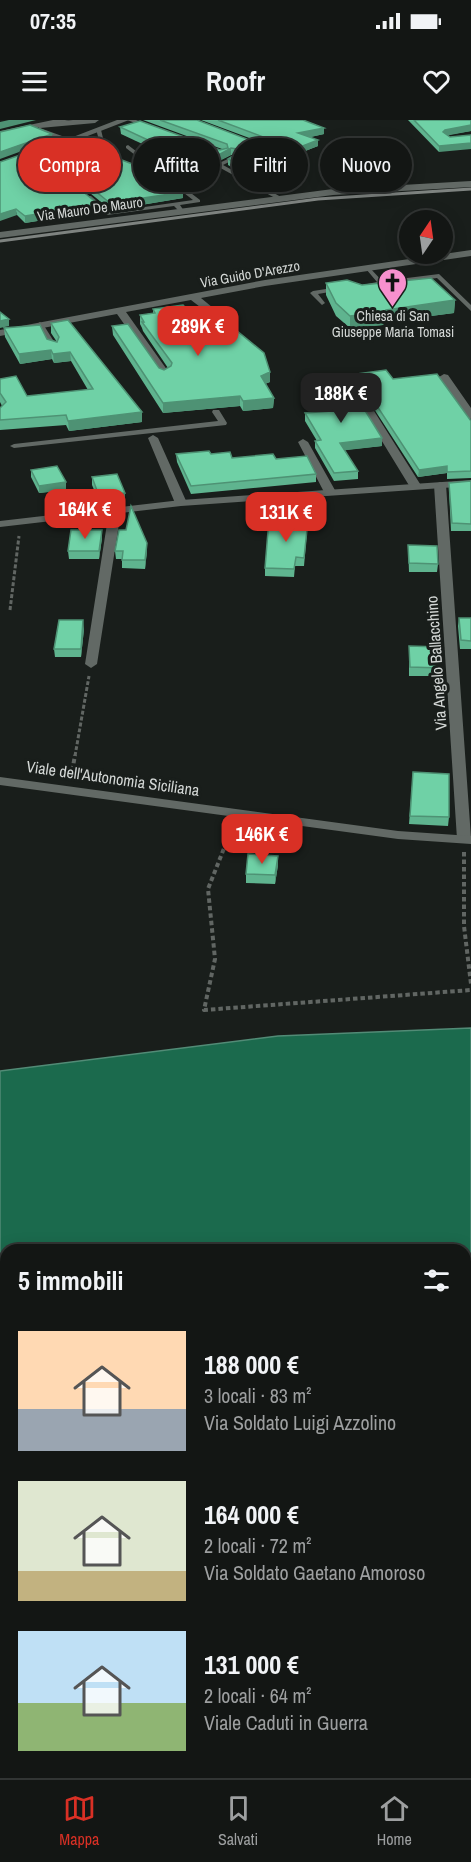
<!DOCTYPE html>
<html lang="it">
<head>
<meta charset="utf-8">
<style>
  :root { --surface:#131614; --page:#202322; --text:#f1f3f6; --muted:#9d9fa0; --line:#323534; --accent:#d93025 }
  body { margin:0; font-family:"Archivo Narrow",sans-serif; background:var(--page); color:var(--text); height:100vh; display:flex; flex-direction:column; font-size:22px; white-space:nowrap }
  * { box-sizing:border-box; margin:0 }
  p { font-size:20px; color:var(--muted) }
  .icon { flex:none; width:33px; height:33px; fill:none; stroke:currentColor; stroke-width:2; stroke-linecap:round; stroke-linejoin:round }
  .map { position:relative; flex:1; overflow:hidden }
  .drawer { position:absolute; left:0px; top:1124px; width:471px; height:536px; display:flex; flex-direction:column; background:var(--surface); border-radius:18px 18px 0 0; box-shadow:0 3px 15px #0003,0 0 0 2px var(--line) }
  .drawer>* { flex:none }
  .banner { position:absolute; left:18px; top:18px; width:435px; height:54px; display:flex; gap:12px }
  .needle { width:39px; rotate:13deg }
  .buttons { position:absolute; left:399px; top:90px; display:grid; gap:12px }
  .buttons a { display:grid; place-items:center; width:54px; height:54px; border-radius:50%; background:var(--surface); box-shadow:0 3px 15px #0003,0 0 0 2px var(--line); font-size:30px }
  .price { position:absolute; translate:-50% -51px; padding:0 14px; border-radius:12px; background:var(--accent); color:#fff; font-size:20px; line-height:39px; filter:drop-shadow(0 2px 3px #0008) }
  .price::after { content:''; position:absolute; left:50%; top:36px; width:18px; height:14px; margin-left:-9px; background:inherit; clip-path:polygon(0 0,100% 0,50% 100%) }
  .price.on { background:#222; color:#fff }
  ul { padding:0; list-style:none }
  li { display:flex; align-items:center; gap:18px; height:150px; padding:0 18px }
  li span { display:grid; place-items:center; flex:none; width:168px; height:120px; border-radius:0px; color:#555 }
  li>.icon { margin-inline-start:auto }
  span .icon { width:72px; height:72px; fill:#fffc; stroke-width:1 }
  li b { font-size:26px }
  h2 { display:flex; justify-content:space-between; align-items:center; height:72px; padding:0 18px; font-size:26px }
  .tag { padding:0 21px; border-radius:27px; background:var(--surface); box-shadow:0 3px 15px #0003,0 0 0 2px var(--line); font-size:21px; line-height:54px }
  .tag.on { background:var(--accent); color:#fff }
  .status { display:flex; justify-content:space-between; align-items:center; height:42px; padding:0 30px; background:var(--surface); direction:ltr }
  .status svg { height:16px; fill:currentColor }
  header { display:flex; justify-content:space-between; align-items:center; height:78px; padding:0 18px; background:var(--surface); font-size:27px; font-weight:700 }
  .tab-bar { display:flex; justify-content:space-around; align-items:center; height:84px; border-top:2px solid var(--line); background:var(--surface); font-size:16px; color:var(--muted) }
  .tab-bar a { display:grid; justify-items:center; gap:3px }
  .tab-bar .on { color:var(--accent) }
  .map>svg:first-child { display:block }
  .water { fill:#1b6a4d; stroke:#528b76; stroke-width:1.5; fill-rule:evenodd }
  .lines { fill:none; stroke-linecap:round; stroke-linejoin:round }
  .path-far1 { stroke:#616663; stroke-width:3; stroke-dasharray:4 2; stroke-linecap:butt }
  .path { stroke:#616663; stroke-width:4; stroke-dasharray:4.5 3; stroke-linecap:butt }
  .service { fill:#626965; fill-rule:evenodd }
  .minor { fill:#626965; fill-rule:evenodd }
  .tertiary { fill:#626965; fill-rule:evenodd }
  .secondary { fill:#626965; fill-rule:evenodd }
  .rail { stroke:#7e8380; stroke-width:3 }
  .wall { fill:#5fb48f }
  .shaded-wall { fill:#4e9274 }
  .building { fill:#6fd1a6; stroke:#4e9274; stroke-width:1.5 }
  .labels { text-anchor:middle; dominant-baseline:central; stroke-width:6; stroke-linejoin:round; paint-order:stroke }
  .far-street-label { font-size:14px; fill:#d3d7d5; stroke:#191e1b }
  .far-poi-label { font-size:14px; fill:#d3d7d5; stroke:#191e1b }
  .street-label { font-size:16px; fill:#d3d7d5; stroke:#191e1b }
</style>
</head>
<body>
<div class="status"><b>07:35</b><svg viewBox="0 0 49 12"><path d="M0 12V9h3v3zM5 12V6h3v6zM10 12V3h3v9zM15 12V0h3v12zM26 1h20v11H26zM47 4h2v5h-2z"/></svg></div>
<header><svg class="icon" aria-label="menu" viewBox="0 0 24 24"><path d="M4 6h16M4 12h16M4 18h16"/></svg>Roofr<svg class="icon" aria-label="heart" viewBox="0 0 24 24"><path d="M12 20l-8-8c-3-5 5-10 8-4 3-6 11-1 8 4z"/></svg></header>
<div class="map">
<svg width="471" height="1658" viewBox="0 0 471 1658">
  <rect width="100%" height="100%" fill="#191e1b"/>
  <path class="water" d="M471,908V1658H0V951L278,916ZM6,1130H465V1653H6Z"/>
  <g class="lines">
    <path class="path-far1" d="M10,490L19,416
      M75,636L89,556"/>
    <path class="path" d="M71,658L75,635
      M232,708L208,769L215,839L204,890L471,870
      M464,732V806L471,864"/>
    <path class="service" d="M127,0H136L152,6L149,8Z
      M96,9L101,10L105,26L76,31V29L100,24Z
      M128,25L200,80V82L180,85L184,91L181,93L174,86L107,95L87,78V76H91L110,92L193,80L126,28V26Z
      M232,37L237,38L223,45L281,77V79H277L215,45Z
      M369,147L384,163V165L367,166V164L377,162L366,149Z
      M439,154L471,185V191L437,158L391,164L388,162L391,160Z
      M339,167L341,168V170L318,174L325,183L322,185L310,173L313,171Z
      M40,202L43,204L58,228L57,230L50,228L37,204Z
      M213,290H219L227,303L226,305L14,328L10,326L14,324L218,301L212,292Z"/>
    <path class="minor" d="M73,0H99L95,3L40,8L62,16L64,24L60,27L57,26L55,19L31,9L39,8V4L42,3Z
      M471,61V67L333,75L0,118V112L333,69Z
      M471,130V136L265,166L201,178L230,202L231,204L226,207L191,180L126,192L170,254L165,257L161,256L117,194L0,216V210L265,160Z
      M444,254L448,255L471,288V299L467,298L439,257Z
      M352,261L357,264L422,367L420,369H412L410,367L347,264Z
      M153,315L158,318L187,383L185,385H177L175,383L148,318Z
      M303,319L308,322L336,372L334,374H326L324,372L298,322Z
      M440,362L446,365L471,718L469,722L464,723L457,719L434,365Z
      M115,388L121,391L97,544L91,548L85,544L109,391Z"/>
    <path class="tertiary" d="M471,360V366L181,386L0,407V401L181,380Z
      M0,657L398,711L471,716V724L398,719L0,665Z"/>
    <path class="secondary" d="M53,0H69L0,17V11Z
      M117,0H129L54,29L47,27Z"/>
    <path class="rail" d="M0,121L318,79L471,69"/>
  </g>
  <path class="wall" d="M143,0H197L294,37V43L253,59L228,45V39L234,35H231L213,44L198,39L193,40L168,31L166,35L121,14L120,7L220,30L222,29Z
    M201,0H303L324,8V14L310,17L318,20V26L295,35Z
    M408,0H471V11L447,15L439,32Z
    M72,21L73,28L183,78L111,90L49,40L45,41L98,84L99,91L25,103L17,95L0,42Z
    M326,163L362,165L455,180L454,193L385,202L383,205L350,208L336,196L326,175Z
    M153,189L190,193L270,262L265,264L274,278L273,288L243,291L240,286L163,293L113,215L112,206L159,248L164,250L168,248L143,211L142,208L140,204V195L153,193Z
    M51,203L142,302L69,311L66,305L0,310V288L2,286L0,282V259L27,276L88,270L71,241L54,243L52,239L20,244L5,217L4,208L57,222L51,213Z
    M356,254L393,259L471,301V358L447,359V353L418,357L356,261Z
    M314,261L382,326L344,330L358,351V359L334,361L315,328V321H317L305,301V293L326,291L314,269Z
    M176,334L232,338L276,339L316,354V362L191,374L177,342Z
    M31,350L66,370L39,373L31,357Z
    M92,357L125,381L100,384L92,365Z
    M471,361V411H451L449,370V363Z
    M308,400L304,446H295L294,457L265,456V448Z
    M102,410V418L99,439H69L68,431Z
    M147,423V431L145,449L122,448V439H116L115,431Z
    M408,425L438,444L437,452H409Z
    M459,498H471V529H460L458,506Z
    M84,509L81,537H55L54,529Z
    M409,526L441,548L440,556H409Z
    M413,652L449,697L448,706L409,704Z
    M278,745L275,764L246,763V754Z"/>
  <path class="shaded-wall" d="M9,0H36L0,9V2Z
    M471,5V11L445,16L443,12L445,10Z
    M324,8V14L298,20V13Z
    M52,14V20L0,39V32Z
    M318,20V26L295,35V29Z
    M72,21L73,28L57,32V25Z
    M471,23V29L439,32V26Z
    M168,24V31L166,35L165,28Z
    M231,28V35L213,44V38Z
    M197,32L198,39L193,40V34Z
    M48,33L49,40L42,42V35Z
    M294,37V43L253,59V52Z
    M183,72V78L111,90L110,83Z
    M98,84L99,91L25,103V96Z
    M16,89L17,95L0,101V94Z
    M455,180L454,193L385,202L383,205L350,208V196Z
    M9,199V206L0,208V201Z
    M51,230L52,239L20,244L19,234Z
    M70,232L71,241L54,243L53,234Z
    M270,252V262L261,265V256Z
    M240,276V286L163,293V283Z
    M274,278L273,288L243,291V281Z
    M142,292V302L69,311L68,301Z
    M382,318V326L339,331L340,323Z
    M447,346V353L418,357L419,350Z
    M66,362V370L39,373V366Z
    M125,373V381L100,384L99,376Z
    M102,410V418L99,439V431Z
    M147,423V431L145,449V440Z
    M83,500L84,509L81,537V529Z
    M278,736V745L275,764V755Z"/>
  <path class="building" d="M160,0H197L294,37L253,52L228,39L238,33L237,29L231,28L213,38L197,32L193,34L168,24L165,28L120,7L140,1L220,30L228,28L227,24Z
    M218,0H303L324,8L298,13L318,20L295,29Z
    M414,0H471V5L445,10L443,12L450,17L471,15V23L439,26Z
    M30,5L52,14L0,32V12Z
    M66,19L72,21L57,25L60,30L85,26L164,56L183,72L110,83L48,33L42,35V38L98,84L25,96L16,89L0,94V42Z
    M431,158L455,180L386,190L383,192L350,196L336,183L326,163L347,160L362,165Z
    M183,185L190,193L197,192L201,195L214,192L264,233L270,252L261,256L274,278L243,281L240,276L163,283L112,206L128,204L159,248L164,250L171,246L172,243L142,202H144L140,195L155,193L153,189Z
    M0,192L9,199L0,201Z
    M68,200L142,292L68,301L66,295L0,300V288L6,282L0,273V259L16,256L27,276L93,269L70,232L53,234L51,230L19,234L4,208L40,205L47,219L57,222L59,217L51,203Z
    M386,250L393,259L437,254L471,301V351L447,352V346L419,350L356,254Z
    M345,258L382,318L340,323L358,351L334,353L315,321L321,320L305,293L331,291L314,261Z
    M209,331L211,334L230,332L232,338L273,334L276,339L307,336L316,354L191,366L176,334Z
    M57,346L66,362L39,366L31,350Z
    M117,354L125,373L99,376L92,357Z
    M471,361V404L452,403L449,363Z
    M131,386L147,423L145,440H122L123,431H115L119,410H126Z
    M269,399L308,400L304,438L296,437L294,449L265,448Z
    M71,410H102L99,431H68Z
    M408,425L437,426L438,444L409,443Z
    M459,498H471V521L461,520Z
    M59,500H83L81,529H54Z
    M409,526L440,527L441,548L410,547Z
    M413,652L449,654V697L410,696Z
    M248,734L278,736L275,755L246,754Z"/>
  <defs>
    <symbol id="church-pin" viewBox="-11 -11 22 30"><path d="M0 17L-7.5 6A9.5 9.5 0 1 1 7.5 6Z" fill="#f790ce" stroke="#191e1b"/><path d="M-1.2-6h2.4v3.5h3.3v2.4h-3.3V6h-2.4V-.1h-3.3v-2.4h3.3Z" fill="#111"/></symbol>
  </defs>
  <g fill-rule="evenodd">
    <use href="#church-pin" x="376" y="146" width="33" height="45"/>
  </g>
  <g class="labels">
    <g class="far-street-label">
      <text transform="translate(90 89) rotate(-8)">Via Mauro De Mauro</text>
      <text transform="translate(250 154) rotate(-10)">Via Guido D'Arezzo</text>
    </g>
    <g class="far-poi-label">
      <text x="393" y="196">Chiesa di San<tspan x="393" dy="16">Giuseppe Maria Tomasi</tspan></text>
    </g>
    <g class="street-label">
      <text transform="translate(436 543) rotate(-94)">Via Angelo Ballacchino</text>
      <text transform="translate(113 658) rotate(8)">Viale dell'Autonomia Siciliana</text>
    </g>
  </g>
</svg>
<div class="buttons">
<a><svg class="needle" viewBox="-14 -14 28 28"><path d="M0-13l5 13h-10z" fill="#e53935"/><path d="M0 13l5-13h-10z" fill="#9d9fa0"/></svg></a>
</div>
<b class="price" style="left:198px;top:237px">289K €</b>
<b class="price on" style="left:341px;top:304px">188K €</b>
<b class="price" style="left:85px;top:420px">164K €</b>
<b class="price" style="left:286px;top:423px">131K €</b>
<b class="price" style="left:262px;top:745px">146K €</b>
<div class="banner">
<a class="tag on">Compra</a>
<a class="tag">Affitta</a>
<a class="tag">Filtri</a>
<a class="tag">Nuovo</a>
</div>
<section class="drawer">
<h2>5 immobili<svg class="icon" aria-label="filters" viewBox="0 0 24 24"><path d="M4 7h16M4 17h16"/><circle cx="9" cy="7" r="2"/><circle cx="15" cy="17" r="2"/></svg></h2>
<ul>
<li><span style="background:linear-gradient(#ffd9b3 65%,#9aa5b1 0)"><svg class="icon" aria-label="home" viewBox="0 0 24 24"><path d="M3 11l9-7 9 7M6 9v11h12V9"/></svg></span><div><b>188 000 €</b><p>3 locali · 83 m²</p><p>Via Soldato Luigi Azzolino</p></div></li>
<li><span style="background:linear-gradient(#dfe7d0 75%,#c2b280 0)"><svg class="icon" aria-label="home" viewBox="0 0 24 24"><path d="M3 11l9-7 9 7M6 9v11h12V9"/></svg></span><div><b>164 000 €</b><p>2 locali · 72 m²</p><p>Via Soldato Gaetano Amoroso</p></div></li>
<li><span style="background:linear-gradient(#bfe0f5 60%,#8fb573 0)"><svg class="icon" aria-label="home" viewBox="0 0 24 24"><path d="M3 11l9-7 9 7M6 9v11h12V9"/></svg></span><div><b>131 000 €</b><p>2 locali · 64 m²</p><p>Viale Caduti in Guerra</p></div></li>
</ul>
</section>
</div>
<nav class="tab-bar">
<a class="on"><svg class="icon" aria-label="map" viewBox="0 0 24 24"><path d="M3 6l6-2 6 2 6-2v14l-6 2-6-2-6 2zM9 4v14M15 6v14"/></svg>Mappa</a>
<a><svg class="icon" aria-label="saved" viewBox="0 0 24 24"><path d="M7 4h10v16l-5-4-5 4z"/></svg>Salvati</a>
<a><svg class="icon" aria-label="home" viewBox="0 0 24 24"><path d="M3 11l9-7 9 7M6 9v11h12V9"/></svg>Home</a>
</nav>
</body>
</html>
